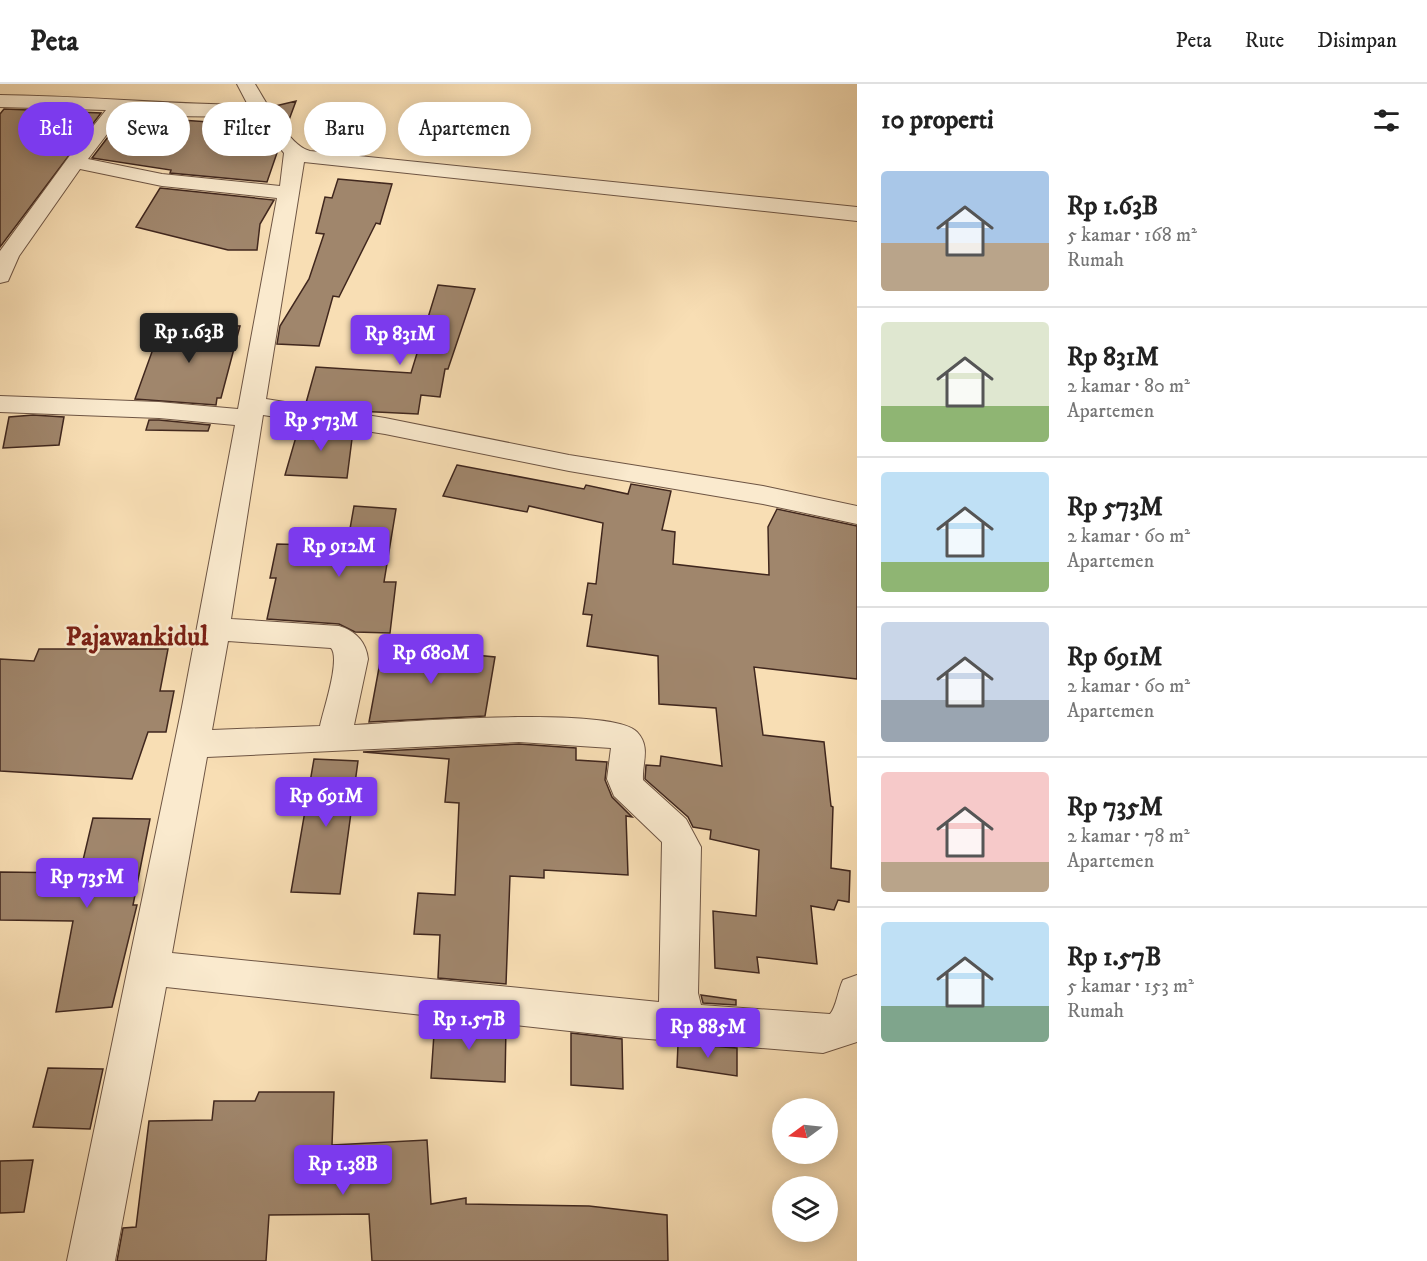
<!DOCTYPE html>
<html lang="id">
<head>
<meta charset="utf-8">
<style>
  :root { --surface:#fff; --page:#f6f6f6; --text:#222; --muted:#767676; --line:#e0e0e0; --accent:#7c3aed }
  body { margin:0; font-family:"IM FELL DW Pica",serif; background:var(--page); color:var(--text); height:100vh; display:flex; flex-direction:column; font-size:22px; white-space:nowrap }
  * { box-sizing:border-box; margin:0 }
  p { font-size:20px; color:var(--muted) }
  .icon { flex:none; width:33px; height:33px; fill:none; stroke:currentColor; stroke-width:2; stroke-linecap:round; stroke-linejoin:round }
  .map { position:relative; flex:1; overflow:hidden }
  .sheet { display:flex; flex-direction:column; background:var(--surface); width:570px }
  .sheet>* { flex:none }
  .guide { position:absolute; left:18px; top:18px; width:570px; height:54px; display:flex; gap:12px }
  .needle { width:39px; rotate:255deg }
  .tools { position:absolute; left:772px; top:1014px; display:grid; gap:12px }
  .tools a { display:grid; place-items:center; width:66px; height:66px; border-radius:50%; background:var(--surface); box-shadow:0 3px 15px #0003; font-size:30px }
  .price { position:absolute; translate:-50% -51px; padding:0 14px; border-radius:6px; background:var(--accent); color:#fff; font-size:20px; line-height:39px; filter:drop-shadow(0 2px 3px #0008) }
  .price::after { content:''; position:absolute; left:50%; top:36px; width:18px; height:14px; margin-left:-9px; background:inherit; clip-path:polygon(0 0,100% 0,50% 100%) }
  .price.selected { background:#222; color:#fff }
  ul { padding:0; list-style:none }
  li { display:flex; align-items:center; gap:18px; height:150px; padding:0 24px }
  li+li { border-top:2px solid var(--line) }
  li span { display:grid; place-items:center; flex:none; width:168px; height:120px; border-radius:6px; color:#555 }
  li>.icon { margin-inline-start:auto }
  span .icon { width:72px; height:72px; fill:#fffc; stroke-width:1 }
  li b { font-size:26px }
  h2 { display:flex; justify-content:space-between; align-items:center; height:72px; padding:0 24px; font-size:26px }
  .pill { padding:0 21px; border-radius:27px; background:var(--surface); box-shadow:0 3px 15px #0003; font-size:21px; line-height:54px }
  .pill.selected { background:var(--accent); color:#fff }
  header { display:flex; align-items:center; gap:36px; box-sizing:border-box; height:84px; padding:0 30px; background:var(--surface); border-bottom:2px solid var(--line) }
  header strong { font-size:28px }
  nav { display:flex; gap:33px; margin-inline-start:auto; font-size:21px }
  main { display:flex; flex:1; min-height:0 }
  .map>svg:first-child { display:block }
  .building { fill:#a0866c; stroke:#40271e; stroke-width:1.5 }
  .lines { fill:none; stroke-linecap:round; stroke-linejoin:round }
  .street-casing { stroke:#6e5544; stroke-width:2 }
  .street { fill:#faeace; fill-rule:evenodd }
  .labels { text-anchor:middle; dominant-baseline:central; stroke-width:5; stroke-linejoin:round; paint-order:stroke }
  .quarter-label { font-size:27px; font-weight:bold; fill:#7a1f14; stroke:#faeace }
</style>
</head>
<body>
<header>
<strong>Peta</strong>
<nav><a>Peta</a><a>Rute</a><a>Disimpan</a></nav>
</header>
<main>
<div class="map">
<svg width="857" height="1177" viewBox="0 0 857 1177">
  <rect width="100%" height="100%" fill="#f8deb4"/>
  <filter id="stains"><feTurbulence type="fractalNoise" baseFrequency=".00333" numOctaves="4"/><feColorMatrix values="0 0 0 0 .2 0 0 0 0 .09 0 0 0 0 .02 0 0 0 .5 -.17"/></filter>
  <radialGradient id="worn" r=".72"><stop offset=".6" stop-color="#630" stop-opacity="0"/><stop offset="1" stop-color="#630" stop-opacity=".3"/></radialGradient>
  <path class="building" d="M296,17L286,44L271,23Z
    M4,25L101,29L0,163V30Z
    M124,32L209,38V35H254L278,66L267,98L170,89L171,86L92,74Z
    M338,95L392,100L380,140L376,139L339,213L333,212L319,262L277,260L280,242L309,195L324,150L316,149L325,113L332,114Z
    M160,104L274,116L260,140L257,166H228L136,143Z
    M438,201L475,205L448,285H445L440,313L421,311L418,330L356,327L306,319L316,283L411,289Z
    M162,240L240,242L221,314H217L216,321L135,315Z
    M33,331L64,333L59,361L3,364L9,333Z
    M149,336H159L210,341L208,347L146,346Z
    M300,339L353,347L347,394L285,391Z
    M457,381L584,405L586,401L628,410L631,400L671,407L662,446L675,448L673,480L769,491L768,443L777,425L857,442V595L754,583L763,651L824,658L831,722L833,723L831,784L850,787L849,818L838,816L834,826L811,822L817,880L757,873L759,889L715,884L713,827L756,832L759,766L710,755L711,746L693,743L688,733L645,695L646,681L660,682L661,672L722,682L716,624L659,620L658,572L587,562L592,531L583,530L588,499L596,500L603,439L529,422L527,428L443,412Z
    M354,422L396,425L384,498H396L390,549L355,548L339,540L267,535L276,494H270L277,460L347,462Z
    M383,562L495,573L485,632L369,638Z
    M39,565H168L160,607H174L166,648H148L132,695L0,687V575L34,577Z
    M519,660L576,664V676L607,678L605,696L612,713L632,733L626,732L628,791L544,786V794L510,792L506,900L438,894L440,851L414,850L418,809L455,811L459,719L445,718L449,675L363,668Z
    M314,675L358,677L340,810L291,808Z
    M93,734L150,735L133,821H137L112,923L56,928L73,837L0,836V788L80,789Z
    M701,911L736,916V921L703,919Z
    M435,935L506,942L505,998L431,994Z
    M571,949L622,955L623,1005L571,1001Z
    M678,960L737,964V992L677,983Z
    M48,984L103,985L90,1045L33,1043Z
    M259,1008H334L332,1061L427,1056L431,1120L466,1114V1120L589,1122L667,1131L668,1177H372L369,1130L269,1131L266,1177H117L123,1144L136,1143L149,1037L212,1036L214,1017H255Z
    M33,1076L24,1128L0,1129V1077Z"/>
  <g class="lines">
    <defs>
      <path id="street" d="M237,0H255C266,18 289,62 310,67L857,123V137L304,78L266,315L385,334L569,371L763,402L857,422V440L763,420L569,387L385,350L263,331L231,535L339,542C355,547 366,557 368,575L354,641C399,638 612,621 637,648C651,663 642,678 643,696L686,735L701,763L698,909L701,921L830,930C836,924 838,906 843,896L857,891V958L823,969L624,953L166,903L115,1177H67L182,623L235,341L159,334L0,328V312L159,318L238,325L277,114L162,102L80,85L19,172L8,197L0,199V167L68,74L106,26L0,23V11C83,12 165,20 248,21ZM124,28L166,32L255,33L284,69L280,102L162,90L88,75ZM228,557L331,564C341,575 323,627 320,642L212,646ZM519,658L611,664L607,695L614,712L662,758L659,918L172,869L207,673Z"/>
    </defs>
    <use href="#street" class="street-casing"/>
    <use href="#street" class="street"/>
  </g>
  <g class="labels">
    <g class="quarter-label">
      <text x="137" y="553">Pajawankidul</text>
    </g>
  </g>
  <rect width="100%" height="100%" filter="url(#stains)"/>
  <rect width="100%" height="100%" fill="url(#worn)"/>
</svg>
<div class="tools">
<a><svg class="needle" viewBox="-14 -14 28 28"><path d="M0-13l5 13h-10z" fill="#e53935"/><path d="M0 13l5-13h-10z" fill="#767676"/></svg></a>
<a><svg class="icon" aria-label="layers" viewBox="0 0 24 24"><path d="M12 4l9 5-9 5-9-5zM3 14l9 5 9-5"/></svg></a>
</div>
<b class="price selected" style="left:189px;top:280px">Rp 1.63B</b>
<b class="price" style="left:400px;top:282px">Rp 831M</b>
<b class="price" style="left:321px;top:368px">Rp 573M</b>
<b class="price" style="left:339px;top:494px">Rp 912M</b>
<b class="price" style="left:431px;top:601px">Rp 680M</b>
<b class="price" style="left:326px;top:744px">Rp 691M</b>
<b class="price" style="left:87px;top:825px">Rp 735M</b>
<b class="price" style="left:469px;top:967px">Rp 1.57B</b>
<b class="price" style="left:708px;top:975px">Rp 885M</b>
<b class="price" style="left:343px;top:1112px">Rp 1.38B</b>
<div class="guide">
<a class="pill selected">Beli</a>
<a class="pill">Sewa</a>
<a class="pill">Filter</a>
<a class="pill">Baru</a>
<a class="pill">Apartemen</a>
</div>
</div>
<section class="sheet">
<h2>10 properti<svg class="icon" aria-label="filters" viewBox="0 0 24 24"><path d="M4 7h16M4 17h16"/><circle cx="9" cy="7" r="2"/><circle cx="15" cy="17" r="2"/></svg></h2>
<ul>
<li><span style="background:linear-gradient(#a9c7e8 60%,#b9a48a 0)"><svg class="icon" aria-label="home" viewBox="0 0 24 24"><path d="M3 11l9-7 9 7M6 9v11h12V9"/></svg></span><div><b>Rp 1.63B</b><p>5 kamar · 168 m²</p><p>Rumah</p></div></li>
<li><span style="background:linear-gradient(#dfe7d0 70%,#8fb573 0)"><svg class="icon" aria-label="home" viewBox="0 0 24 24"><path d="M3 11l9-7 9 7M6 9v11h12V9"/></svg></span><div><b>Rp 831M</b><p>2 kamar · 80 m²</p><p>Apartemen</p></div></li>
<li><span style="background:linear-gradient(#bfe0f5 75%,#8fb573 0)"><svg class="icon" aria-label="home" viewBox="0 0 24 24"><path d="M3 11l9-7 9 7M6 9v11h12V9"/></svg></span><div><b>Rp 573M</b><p>2 kamar · 60 m²</p><p>Apartemen</p></div></li>
<li><span style="background:linear-gradient(#c9d6e8 65%,#9aa5b1 0)"><svg class="icon" aria-label="home" viewBox="0 0 24 24"><path d="M3 11l9-7 9 7M6 9v11h12V9"/></svg></span><div><b>Rp 691M</b><p>2 kamar · 60 m²</p><p>Apartemen</p></div></li>
<li><span style="background:linear-gradient(#f6c9c9 75%,#b9a48a 0)"><svg class="icon" aria-label="home" viewBox="0 0 24 24"><path d="M3 11l9-7 9 7M6 9v11h12V9"/></svg></span><div><b>Rp 735M</b><p>2 kamar · 78 m²</p><p>Apartemen</p></div></li>
<li><span style="background:linear-gradient(#bfe0f5 70%,#7fa58c 0)"><svg class="icon" aria-label="home" viewBox="0 0 24 24"><path d="M3 11l9-7 9 7M6 9v11h12V9"/></svg></span><div><b>Rp 1.57B</b><p>5 kamar · 153 m²</p><p>Rumah</p></div></li>
</ul>
</section>
</main>
</body>
</html>
